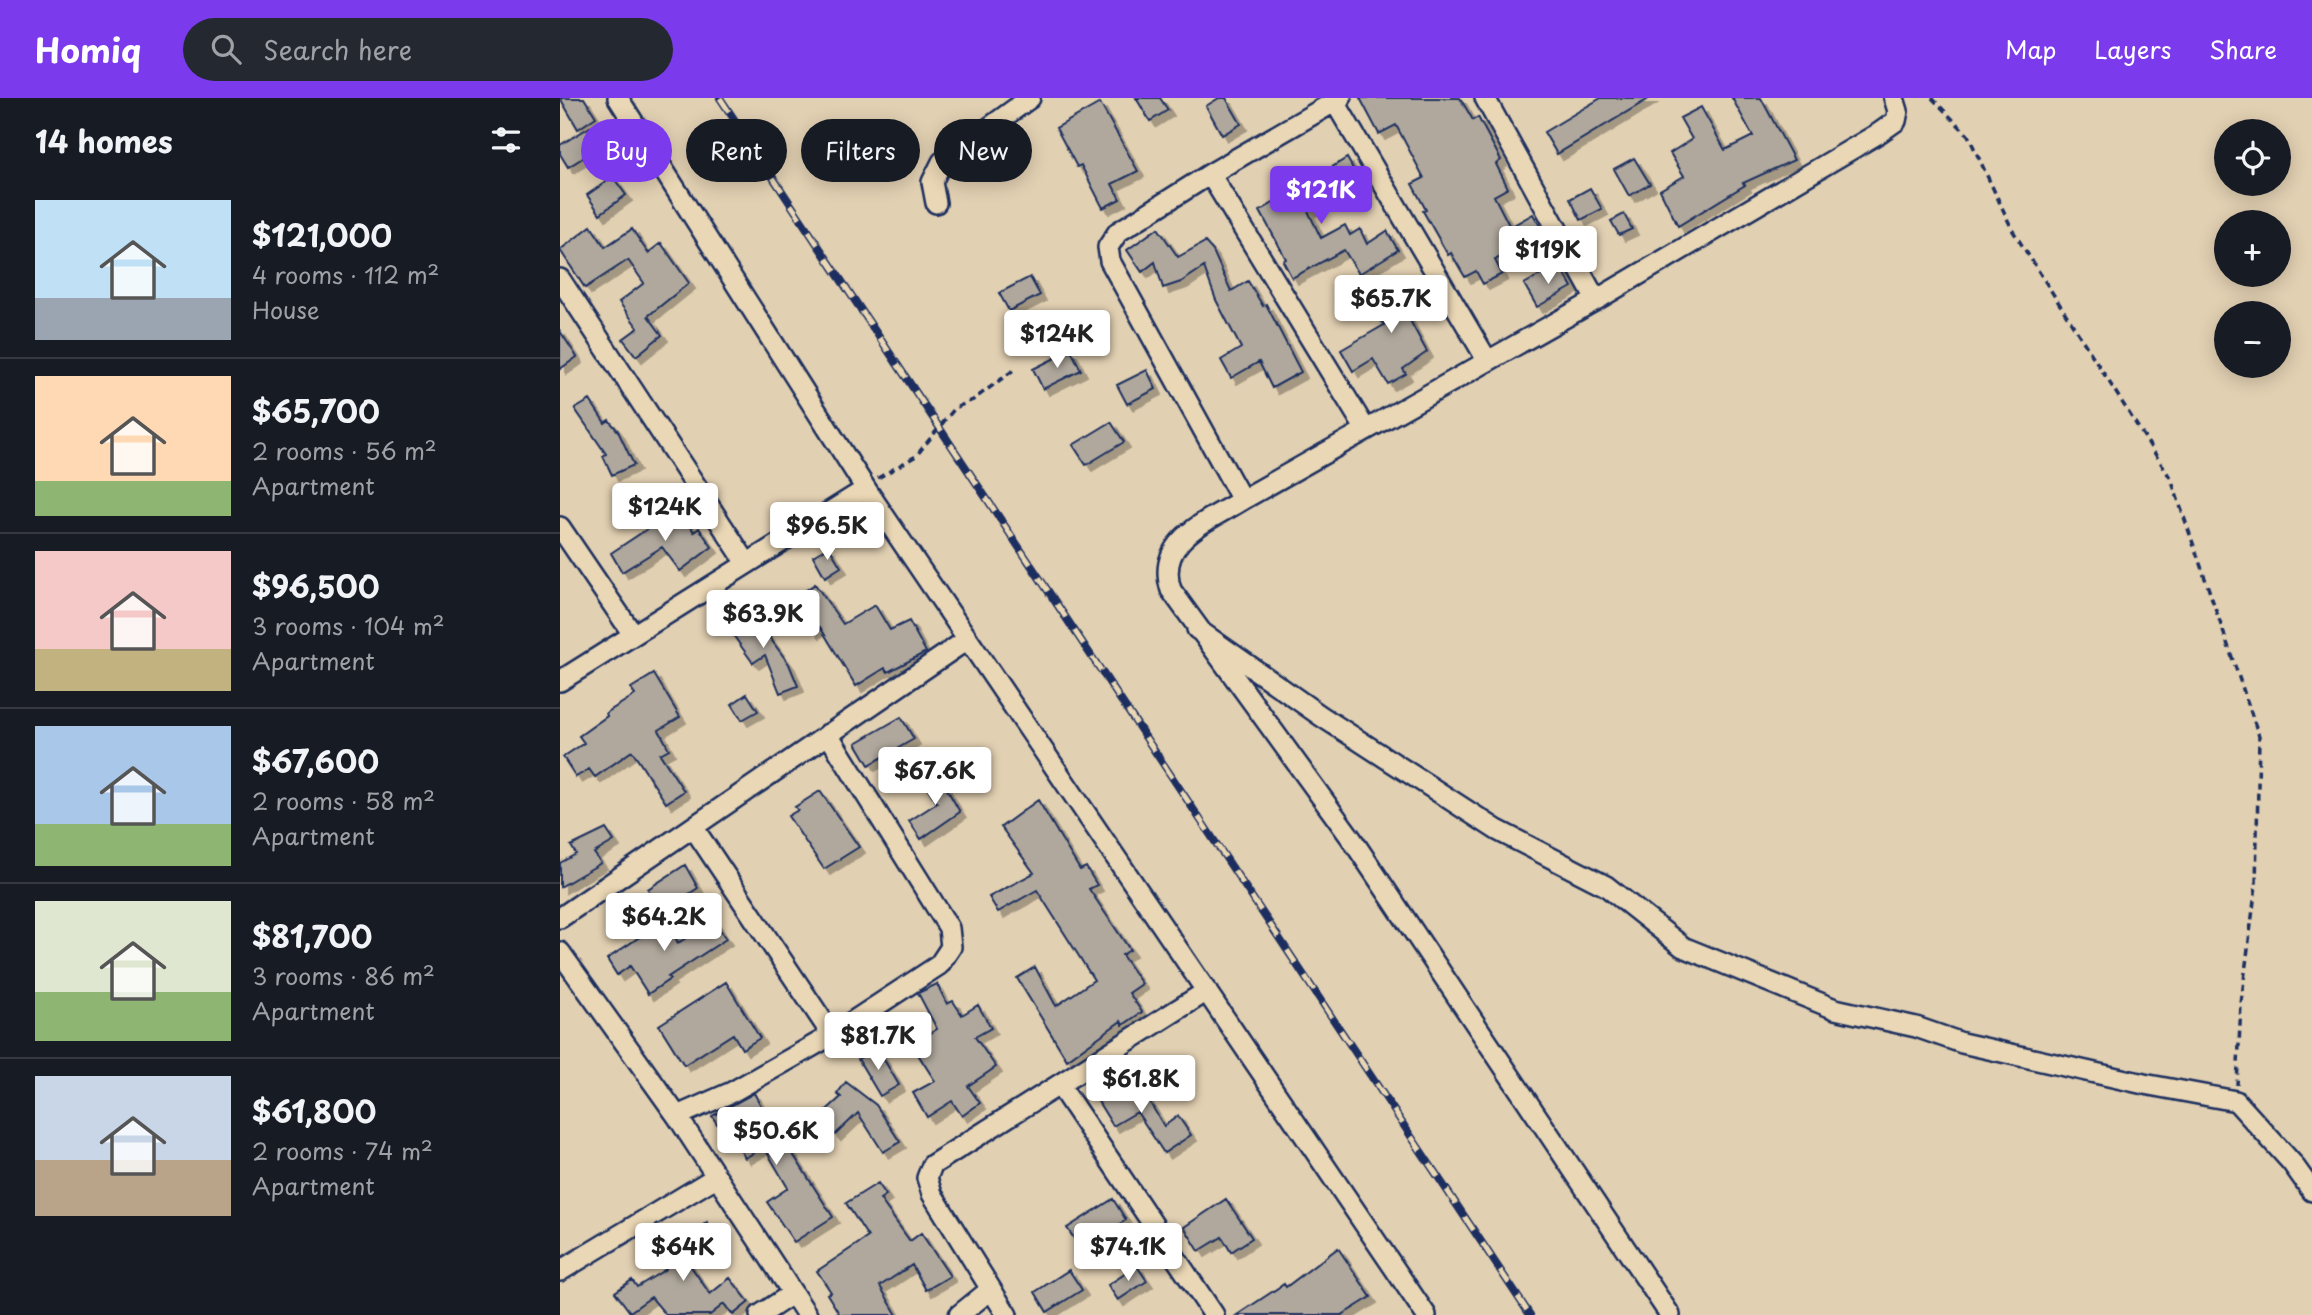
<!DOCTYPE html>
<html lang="en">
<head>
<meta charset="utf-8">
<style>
  :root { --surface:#171b24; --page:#242831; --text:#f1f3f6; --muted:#9ea1a6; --line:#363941; --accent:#7c3aed }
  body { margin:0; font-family:"Playpen Sans",sans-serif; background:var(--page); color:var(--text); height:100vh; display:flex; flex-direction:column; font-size:26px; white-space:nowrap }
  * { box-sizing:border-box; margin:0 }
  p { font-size:23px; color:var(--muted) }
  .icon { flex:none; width:38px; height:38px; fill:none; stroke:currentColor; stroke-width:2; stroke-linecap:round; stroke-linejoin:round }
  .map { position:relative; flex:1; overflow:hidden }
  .sheet { display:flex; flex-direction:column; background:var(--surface); width:560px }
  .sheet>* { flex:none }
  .guide { position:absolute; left:21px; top:21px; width:665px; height:63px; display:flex; gap:14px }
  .buttons { position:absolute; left:1654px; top:21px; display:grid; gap:14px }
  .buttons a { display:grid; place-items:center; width:77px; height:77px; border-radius:50%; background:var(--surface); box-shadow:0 4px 18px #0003; font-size:35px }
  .price { position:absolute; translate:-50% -60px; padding:0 16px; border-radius:7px; background:#fff; color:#222; font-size:23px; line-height:46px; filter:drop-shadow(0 2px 4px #0008) }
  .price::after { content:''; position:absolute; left:50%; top:42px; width:21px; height:16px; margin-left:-10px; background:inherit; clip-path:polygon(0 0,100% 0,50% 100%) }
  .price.active { background:var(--accent); color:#fff }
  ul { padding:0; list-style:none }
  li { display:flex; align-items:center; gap:21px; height:175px; padding:0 35px }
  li+li { border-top:2px solid var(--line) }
  li span { display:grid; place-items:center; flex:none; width:196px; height:140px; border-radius:0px; color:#555 }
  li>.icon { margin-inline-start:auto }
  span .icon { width:84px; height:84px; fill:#fffc; stroke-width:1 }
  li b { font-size:30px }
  h2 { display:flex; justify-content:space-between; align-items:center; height:84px; padding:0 35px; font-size:30px }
  .tag { padding:0 24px; border-radius:32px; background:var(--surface); box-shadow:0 4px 18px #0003; font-size:24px; line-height:63px }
  .tag.active { background:var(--accent); color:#fff }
  header { display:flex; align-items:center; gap:42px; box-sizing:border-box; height:98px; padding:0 35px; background:var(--accent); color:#fff }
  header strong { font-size:33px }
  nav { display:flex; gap:38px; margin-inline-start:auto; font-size:24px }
  .search { width:490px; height:63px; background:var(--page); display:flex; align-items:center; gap:18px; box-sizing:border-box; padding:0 24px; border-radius:38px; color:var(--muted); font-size:26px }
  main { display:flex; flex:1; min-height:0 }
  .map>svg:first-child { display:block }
  .building { fill:#b0a89d; stroke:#1b2f5e; stroke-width:2; filter:url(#shadow) }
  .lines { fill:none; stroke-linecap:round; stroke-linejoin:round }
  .minor-casing { stroke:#1b2f5e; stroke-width:24 }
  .path { stroke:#1b2f5e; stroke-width:3.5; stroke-dasharray:7 5; stroke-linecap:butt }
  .minor { stroke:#ead7b5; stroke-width:19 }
  .rail-casing { stroke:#1b2f5e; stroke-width:8 }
  .rail { stroke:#ead7b5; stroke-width:5; stroke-dasharray:16; stroke-linecap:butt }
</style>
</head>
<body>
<header>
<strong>Homiq</strong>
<div class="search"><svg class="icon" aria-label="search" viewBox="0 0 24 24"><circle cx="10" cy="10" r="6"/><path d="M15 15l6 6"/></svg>Search here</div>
<nav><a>Map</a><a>Layers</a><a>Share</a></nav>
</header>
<main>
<section class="sheet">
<h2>14 homes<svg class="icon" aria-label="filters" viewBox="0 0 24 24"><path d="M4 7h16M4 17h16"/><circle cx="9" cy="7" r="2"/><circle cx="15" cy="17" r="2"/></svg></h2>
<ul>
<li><span style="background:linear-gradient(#bfe0f5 70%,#9aa5b1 0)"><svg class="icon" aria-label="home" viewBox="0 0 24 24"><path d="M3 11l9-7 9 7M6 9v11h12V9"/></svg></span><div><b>$121,000</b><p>4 rooms · 112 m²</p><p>House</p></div></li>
<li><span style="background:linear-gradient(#ffd9b3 75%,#8fb573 0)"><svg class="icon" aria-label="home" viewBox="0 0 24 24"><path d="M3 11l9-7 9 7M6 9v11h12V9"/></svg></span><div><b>$65,700</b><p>2 rooms · 56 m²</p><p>Apartment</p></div></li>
<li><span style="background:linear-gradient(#f6c9c9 70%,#c2b280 0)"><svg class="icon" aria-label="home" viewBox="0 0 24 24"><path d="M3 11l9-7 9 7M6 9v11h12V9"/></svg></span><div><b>$96,500</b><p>3 rooms · 104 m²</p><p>Apartment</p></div></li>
<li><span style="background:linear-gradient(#a9c7e8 70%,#8fb573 0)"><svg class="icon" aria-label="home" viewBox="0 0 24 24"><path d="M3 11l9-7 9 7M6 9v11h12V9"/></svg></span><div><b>$67,600</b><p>2 rooms · 58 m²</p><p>Apartment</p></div></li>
<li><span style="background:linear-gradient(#dfe7d0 65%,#8fb573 0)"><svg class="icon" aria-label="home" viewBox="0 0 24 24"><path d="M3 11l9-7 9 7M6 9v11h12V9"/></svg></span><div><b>$81,700</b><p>3 rooms · 86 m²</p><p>Apartment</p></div></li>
<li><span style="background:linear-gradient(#c9d6e8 60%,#b9a48a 0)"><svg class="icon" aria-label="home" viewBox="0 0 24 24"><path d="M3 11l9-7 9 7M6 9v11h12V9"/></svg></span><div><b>$61,800</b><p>2 rooms · 74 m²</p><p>Apartment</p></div></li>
</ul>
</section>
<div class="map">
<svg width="1752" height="1217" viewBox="0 0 1752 1217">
  <defs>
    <filter id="shadow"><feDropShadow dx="6" dy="6" stdDeviation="0" flood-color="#0004"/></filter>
  </defs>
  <rect width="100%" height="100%" fill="#e2d0b2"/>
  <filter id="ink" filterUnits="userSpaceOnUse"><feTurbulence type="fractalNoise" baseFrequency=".0143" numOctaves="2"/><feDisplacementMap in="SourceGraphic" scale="14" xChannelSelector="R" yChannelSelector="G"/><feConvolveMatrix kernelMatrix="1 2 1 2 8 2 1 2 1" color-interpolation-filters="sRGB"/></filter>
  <g filter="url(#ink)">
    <path class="building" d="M0,0H24L36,19L18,31Z
      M576,0H600L608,12L590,23Z
      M659,0H666L681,26L662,37L646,8Z
      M800,0H900L913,22L918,19L941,62L936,66L948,90L934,98L950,129L973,116L984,135L935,162L942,176L923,186L916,173L905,179L891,155L888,157L863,113L866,112L852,86L864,80L836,27L819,36Z
      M1041,0H1090L997,56L984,34Z
      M1172,0H1201L1234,62L1183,85L1185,87L1118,128L1100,92L1124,78L1110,55L1132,41L1120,20L1141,9L1165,52L1193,38Z
      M540,5L578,73L552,86L560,101L543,110L521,67L517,69L496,30Z
      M30,29L42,48L8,69L0,56V47Z
      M787,60L800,83L748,113L761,140L785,127L790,137L800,131L807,146L827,133L838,152L799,176L784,152L732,180L723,163L726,161L700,113Z
      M1074,60L1090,86L1069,98L1054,71Z
      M53,79L66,97L40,116L27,97Z
      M1030,90L1042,111L1021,122L1010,101Z
      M1064,116L1072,131L1059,137L1051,123Z
      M31,128L45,149L72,131L88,155L101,145L129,185L88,218L102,237L76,258L63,241L78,230L59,204L84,185L68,162L25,190L0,152Z
      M598,130L618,159L645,144L653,153L671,193L688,183L703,208L706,206L741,274L712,290L699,264L671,280L661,262L681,250L656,202L644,169L621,184L603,190L595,164L582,174L567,152Z
      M999,166L1012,189L977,209L964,186Z
      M470,179L480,197L449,213L439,195Z
      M853,180L866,200L845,213L867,254L843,271L846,276L828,286L813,261L793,273L781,252L824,227L811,206Z
      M0,233L17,259L0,271Z
      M511,252L521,272L483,291L473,271Z
      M587,272L596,291L567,306L557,287Z
      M30,302L45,325L49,322L58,333L74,367L52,377L43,358L46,356L15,311Z
      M551,324L564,344L526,367L513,347Z
      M119,410L134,434L139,430L152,449L120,473L102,449L62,474L51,455Z
      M269,449L281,469L265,479L253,458Z
      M255,486L283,526L315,507L330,532L349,523L366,554L328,574L325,570L296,588L260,529L254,534L232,502Z
      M190,513L229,566L238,588L220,595L205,557L193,565L168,530Z
      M94,576L120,619L99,632L109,651L100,656L124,693L106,705L72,653L35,679L29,671L16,679L3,659L24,645L19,638L47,618L46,615L75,597L71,590Z
      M187,596L198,613L182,622L172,606Z
      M341,619L354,641L309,667L296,645Z
      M376,672L400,714L361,741L349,723L377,705L362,681Z
      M260,693L299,749L264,771L228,718L238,712L235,709Z
      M478,702L520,772L526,769L537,787L529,791L570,852L562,857L582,886L569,895L582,914L563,927L561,923L507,962L457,880L475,869L496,908L534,882L477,792L438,814L429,799L474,775L441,729Z
      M46,731L54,743L34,755L41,765L0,789V765L16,756L11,748Z
      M125,767L138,790L92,820L81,801L90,796L88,791Z
      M106,821L118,845L154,822L166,841L108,879L110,881L88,896L70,868L57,877L47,861Z
      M166,884L200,940L182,951L173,936L124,967L99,927Z
      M377,886L387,906L393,903L402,917L418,907L431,930L415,939L436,969L408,988L420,1005L402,1018L392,1003L367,1019L353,995L375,983L352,947L377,931L358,895Z
      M317,950L339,987L320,998L298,961Z
      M577,983L604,1028L618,1018L631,1037L604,1055L577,1014L553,1028L534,997L549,987L555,997Z
      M286,984L316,1007L340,1044L323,1054L298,1015L275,1037L259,1019L281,999L277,996Z
      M194,995L221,1044L224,1042L273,1119L234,1144L207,1104L228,1090L204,1049L185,1060L170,1035L165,1038L152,1018Z
      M318,1085L326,1097L320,1101L350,1143L361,1135L390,1178L366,1192L352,1167L320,1188L337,1217H280L267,1196L271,1194L257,1173L308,1139L286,1105Z
      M553,1101L566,1122L521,1151L507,1130Z
      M666,1101L692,1140L671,1154L662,1139L639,1153L624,1129Z
      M147,1124L159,1139L126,1161L150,1196L170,1180L189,1204L173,1217L164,1206L150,1217H106L91,1199L70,1214L55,1194L72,1182L77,1189L106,1171L96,1154L134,1135Z
      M778,1150L811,1199L782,1217H677L724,1186L726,1189Z
      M577,1168L587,1183L558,1202L548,1187Z
      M509,1172L522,1192L487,1214L475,1194Z"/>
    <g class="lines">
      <defs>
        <path id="minor" d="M58,0L306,391L866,1217
          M781,0L650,76L806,332
          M925,0L1036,202
          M775,4L927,262
          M650,76L558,134L548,149L550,163L682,402L1036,202L1319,35L1336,23L1338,13L1334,0
          M376,105L372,84L382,64L470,0
          M0,181L186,464
          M682,402C647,424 595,442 611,492L791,740L1110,1217
          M0,429L72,535
          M637,531L761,618L937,732L1046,788L1123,849L1275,911L1356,929L1402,945L1584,986L1676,1003L1732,1065L1752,1093
          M0,583L306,391
          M133,729L272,937L379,867L391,849L389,830L268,636
          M0,820L408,541
          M0,854L117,1018L247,1217
          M500,988L654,1217
          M117,1018L172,994L272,937
          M0,1173L156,1079
          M200,1217L232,1196
          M399,1217L430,1192
          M447,1217L372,1096L367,1080L372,1067L647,893"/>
      </defs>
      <use href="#minor" class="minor-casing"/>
      <path class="path" d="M1372,0L1408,37L1453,133L1611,381L1699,638L1696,787L1681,906L1677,987
        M318,380L356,358L395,310L413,302L455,271"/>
      <use href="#minor" class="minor"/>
      <defs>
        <path id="rail" d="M160,0L970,1217"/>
      </defs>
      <use href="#rail" class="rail-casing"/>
      <use href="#rail" class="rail"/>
    </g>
  </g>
</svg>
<div class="buttons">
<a><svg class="icon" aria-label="locate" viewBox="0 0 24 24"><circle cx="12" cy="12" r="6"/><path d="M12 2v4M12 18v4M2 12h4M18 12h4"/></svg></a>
<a>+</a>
<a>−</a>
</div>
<b class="price active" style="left:761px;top:128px">$121K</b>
<b class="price" style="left:988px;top:188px">$119K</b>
<b class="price" style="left:831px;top:237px">$65.7K</b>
<b class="price" style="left:497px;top:272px">$124K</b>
<b class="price" style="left:105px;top:445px">$124K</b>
<b class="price" style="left:267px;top:464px">$96.5K</b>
<b class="price" style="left:203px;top:552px">$63.9K</b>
<b class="price" style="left:375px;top:709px">$67.6K</b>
<b class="price" style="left:104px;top:855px">$64.2K</b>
<b class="price" style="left:318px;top:974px">$81.7K</b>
<b class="price" style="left:581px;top:1017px">$61.8K</b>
<b class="price" style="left:216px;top:1069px">$50.6K</b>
<b class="price" style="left:123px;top:1185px">$64K</b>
<b class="price" style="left:568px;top:1185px">$74.1K</b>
<div class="guide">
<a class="tag active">Buy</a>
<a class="tag">Rent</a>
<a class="tag">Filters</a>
<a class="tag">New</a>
</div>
</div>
</main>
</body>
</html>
